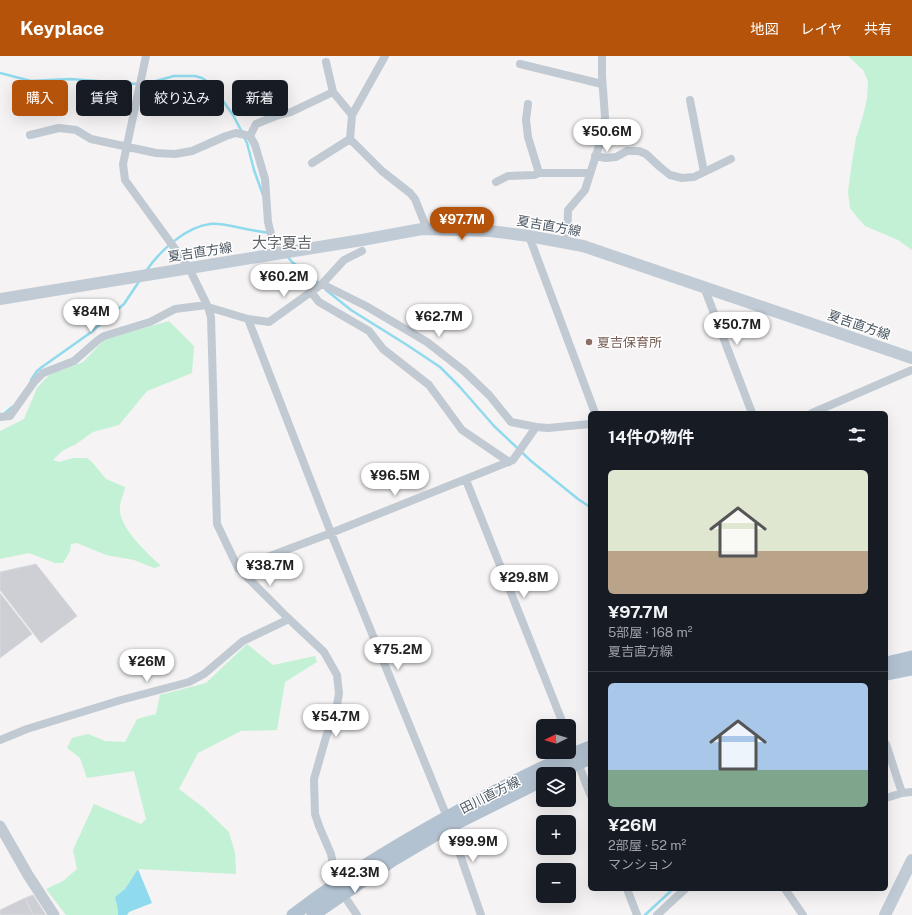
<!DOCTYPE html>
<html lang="ja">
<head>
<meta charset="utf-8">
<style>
  :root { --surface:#171b24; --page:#20242c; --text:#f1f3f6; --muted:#9ea1a6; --line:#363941; --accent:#b45309 }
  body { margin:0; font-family:"Public Sans","Noto Sans JP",sans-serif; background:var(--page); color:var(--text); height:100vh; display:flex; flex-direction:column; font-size:15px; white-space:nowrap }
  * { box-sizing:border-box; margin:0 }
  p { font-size:13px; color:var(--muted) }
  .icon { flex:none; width:22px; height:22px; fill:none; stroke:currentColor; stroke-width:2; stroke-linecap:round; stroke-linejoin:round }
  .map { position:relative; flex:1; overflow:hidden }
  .sheet { position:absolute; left:588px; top:355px; width:300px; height:480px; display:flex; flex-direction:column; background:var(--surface); border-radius:6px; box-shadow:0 4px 16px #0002 }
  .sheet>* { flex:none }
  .guide { position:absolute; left:12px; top:24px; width:380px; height:36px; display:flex; gap:8px }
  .needle { width:26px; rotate:265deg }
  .fabs { position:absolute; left:536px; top:663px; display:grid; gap:8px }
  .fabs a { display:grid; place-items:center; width:40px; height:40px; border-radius:6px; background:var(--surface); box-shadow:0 4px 16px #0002; font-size:20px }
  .price { position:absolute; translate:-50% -34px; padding:0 9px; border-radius:14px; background:#fff; color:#222; font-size:13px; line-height:26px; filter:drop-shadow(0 1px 2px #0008) }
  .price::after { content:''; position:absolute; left:50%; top:24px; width:12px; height:9px; margin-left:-6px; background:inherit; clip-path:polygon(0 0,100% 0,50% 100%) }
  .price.current { background:var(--accent); color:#fff }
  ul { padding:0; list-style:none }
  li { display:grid; align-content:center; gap:8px; height:212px; padding:0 20px }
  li+li { border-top:1px solid var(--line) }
  li span { display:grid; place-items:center; height:124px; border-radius:6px; color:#555 }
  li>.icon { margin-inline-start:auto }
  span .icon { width:72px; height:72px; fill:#fffc; stroke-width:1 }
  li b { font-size:17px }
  h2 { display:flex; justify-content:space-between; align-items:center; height:48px; padding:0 20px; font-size:17px }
  .tag { padding:0 14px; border-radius:6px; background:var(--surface); box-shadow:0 4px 16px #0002; font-size:14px; line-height:36px }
  .tag.current { background:var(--accent); color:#fff }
  header { display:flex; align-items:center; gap:24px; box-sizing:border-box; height:56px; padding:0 20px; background:var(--accent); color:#fff }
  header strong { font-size:19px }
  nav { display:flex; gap:22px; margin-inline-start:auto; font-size:14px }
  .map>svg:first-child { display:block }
  .green { fill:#c3f1d5 }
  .water { fill:#90daee }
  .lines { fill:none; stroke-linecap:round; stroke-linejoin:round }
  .stream { stroke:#90daee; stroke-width:2.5 }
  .building { fill:#cdcfd5; stroke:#d7d9de }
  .minor { stroke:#c1cad2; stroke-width:8 }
  .tertiary { stroke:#c1cad2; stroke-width:11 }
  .secondary { stroke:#c1cbd6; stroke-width:12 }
  .primary { stroke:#b3c2d1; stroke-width:13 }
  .education-dot { fill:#8d6e63; stroke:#fff; stroke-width:1.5 }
  .labels { text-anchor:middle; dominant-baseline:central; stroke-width:3; stroke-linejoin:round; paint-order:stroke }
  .street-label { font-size:13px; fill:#4a5661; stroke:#fff }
  .education-label { font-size:13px; fill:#785e54; stroke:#fff; text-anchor:start }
  .quarter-label { font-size:15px; fill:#5f6368; stroke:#fff }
</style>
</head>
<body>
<header>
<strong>Keyplace</strong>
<nav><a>地図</a><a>レイヤ</a><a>共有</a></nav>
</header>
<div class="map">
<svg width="912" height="859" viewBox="0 0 912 859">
  <rect width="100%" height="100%" fill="#f5f3f3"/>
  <path class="green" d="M848,0H912V194L898,184L865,170L857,161L850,152L848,136L851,113L856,82L863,60L867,42L868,25L863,14Z
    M169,265L194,290L192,317L147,335L119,369L93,376L76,388L62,395L53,404L59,406L73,402H87L92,406L106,423L125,431C124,438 120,445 120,452C118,471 148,498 161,510L154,512L134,504L106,499L77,487L71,488L70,495L63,507H55L29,497L0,503V375L24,363L37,332L49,319L83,306L105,283Z
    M247,588L273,609L315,600L317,606L285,626L277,674L241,675L198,697L179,733L204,752L229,776L235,797L236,818L138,813L125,833L115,841L118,854V859H66L46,833L63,825L77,813L73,794L94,748L141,768L146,763L134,715L87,722L80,702L67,692L72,682L88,678L105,685L125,686L137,663L156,658L160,639L206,627Z"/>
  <path class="water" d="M138,813L152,847L129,856L127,859H118V854L115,841L125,833Z"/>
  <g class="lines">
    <path class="stream" d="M0,17L31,25L70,23L138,28
      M143,28L156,25L174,20H195L202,22L211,28L233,59L242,76
      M244,81L247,87L254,114L263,139
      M287,200L292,206L320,228
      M146,215C160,195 185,171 210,168C221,167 231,170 241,172C250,174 259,175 269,177
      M326,234L351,254L407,289L440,311L459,330L494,370L531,405L578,443L590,451
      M31,324L37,315L42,311L90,277L124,248L140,224
      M4,358L12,351
      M645,859L673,833"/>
  </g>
  <path class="building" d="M36,508L77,560L41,587L0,534V516Z
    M0,537L32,578L0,602Z
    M33,839L46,859H33L25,842Z
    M25,842L33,859H0V854Z"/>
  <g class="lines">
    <path class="minor" d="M146,0L123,108L125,124L189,212L208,251L211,261L217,468L238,512L289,563L324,596L337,619L339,638L336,654L326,681L314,723L315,758L319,770L331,798L337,827L343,838L357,859
      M385,0L352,59L350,83L382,115L410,137L415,143L427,173
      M326,6L333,36L352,59
      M520,8L602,28
      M690,44L704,116
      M528,48L526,64L528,81L539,117H590
      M30,79L59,72L76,74L91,83L156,97L175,98L192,95L226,80L236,77L250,80L255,89L265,123L268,166L272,182L279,197
      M250,80L256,68L276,60L291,56L333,36
      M595,100L606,102L616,101L627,95H639L646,98L660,111L670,119L682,122L694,121L731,103
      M312,107L350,83
      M496,126L508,120L534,119L539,117
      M529,180L595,357
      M567,187L568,154L585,134L603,77L605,61L602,20V0
      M322,228L366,250L427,286L464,315L489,339L511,366L536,371L548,372L590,368
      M704,231L752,357
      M311,236L319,246L369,275L383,293L429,329L462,374L509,406
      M208,251L248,263L269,266L322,228L344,204L362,195
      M248,263L331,477L447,761L481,859
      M812,357L912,314
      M0,361L10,360L34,326L43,317L74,305L98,284L104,280L150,266L175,253L207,249
      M466,424L564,670
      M238,512L331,477L513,404L536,371
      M0,684L27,673L121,644L189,626L204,618L243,585L289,563
      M569,684L590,738
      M886,688L902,737
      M886,742L902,737L912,736
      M627,833L637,859
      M785,833L803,859
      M657,859L685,833"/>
    <path class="tertiary" d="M0,770L28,819L54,859"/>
    <path class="secondary" d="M0,243L362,184L422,173L490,175L529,180L583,190L912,302
      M885,859L912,804"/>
    <path class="primary" d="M886,607L912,601
      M886,618L912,613
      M555,718L590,702
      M293,859C308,848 322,837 338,827C383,797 430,770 477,745C514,725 551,706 590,691
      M313,859L393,804L449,771L543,724"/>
  </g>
  <circle class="education-dot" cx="589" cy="286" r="4"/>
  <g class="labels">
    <g class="street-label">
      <text transform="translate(549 170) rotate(10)">夏吉直方線</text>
      <text transform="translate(200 196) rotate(-9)">夏吉直方線</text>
      <text transform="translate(859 269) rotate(19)">夏吉直方線</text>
      <text transform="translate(490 739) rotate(-27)">田川直方線</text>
    </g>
    <g class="education-label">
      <text x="597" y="286">夏吉保育所</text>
    </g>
    <g class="quarter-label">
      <text x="282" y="186">大字夏吉</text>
    </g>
  </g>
</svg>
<div class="fabs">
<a><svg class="needle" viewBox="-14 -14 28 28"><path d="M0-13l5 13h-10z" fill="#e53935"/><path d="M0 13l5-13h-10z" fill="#9ea1a6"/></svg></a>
<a><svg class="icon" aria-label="layers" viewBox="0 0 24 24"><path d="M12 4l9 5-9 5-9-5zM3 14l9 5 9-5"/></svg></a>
<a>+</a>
<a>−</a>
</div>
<b class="price" style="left:607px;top:97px">¥50.6M</b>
<b class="price current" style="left:462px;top:185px">¥97.7M</b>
<b class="price" style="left:284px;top:242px">¥60.2M</b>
<b class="price" style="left:91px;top:277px">¥84M</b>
<b class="price" style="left:439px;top:282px">¥62.7M</b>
<b class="price" style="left:737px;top:290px">¥50.7M</b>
<b class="price" style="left:395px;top:441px">¥96.5M</b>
<b class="price" style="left:270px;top:531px">¥38.7M</b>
<b class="price" style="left:524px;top:543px">¥29.8M</b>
<b class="price" style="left:398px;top:615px">¥75.2M</b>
<b class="price" style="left:147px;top:627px">¥26M</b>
<b class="price" style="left:336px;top:682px">¥54.7M</b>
<b class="price" style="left:473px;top:807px">¥99.9M</b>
<b class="price" style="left:355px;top:838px">¥42.3M</b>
<div class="guide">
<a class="tag current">購入</a>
<a class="tag">賃貸</a>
<a class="tag">絞り込み</a>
<a class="tag">新着</a>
</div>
<section class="sheet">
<h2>14件の物件<svg class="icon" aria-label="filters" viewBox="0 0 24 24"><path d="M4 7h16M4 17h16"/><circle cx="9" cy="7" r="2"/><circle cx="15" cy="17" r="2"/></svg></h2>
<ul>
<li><span style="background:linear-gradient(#dfe7d0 65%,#b9a48a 0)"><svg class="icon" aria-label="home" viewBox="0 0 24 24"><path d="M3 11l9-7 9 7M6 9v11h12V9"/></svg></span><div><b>¥97.7M</b><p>5部屋 · 168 m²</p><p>夏吉直方線</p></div></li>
<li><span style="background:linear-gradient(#a9c7e8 70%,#7fa58c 0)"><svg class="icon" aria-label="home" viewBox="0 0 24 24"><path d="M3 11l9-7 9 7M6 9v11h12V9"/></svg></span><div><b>¥26M</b><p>2部屋 · 52 m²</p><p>マンション</p></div></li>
</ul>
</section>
</div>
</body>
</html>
